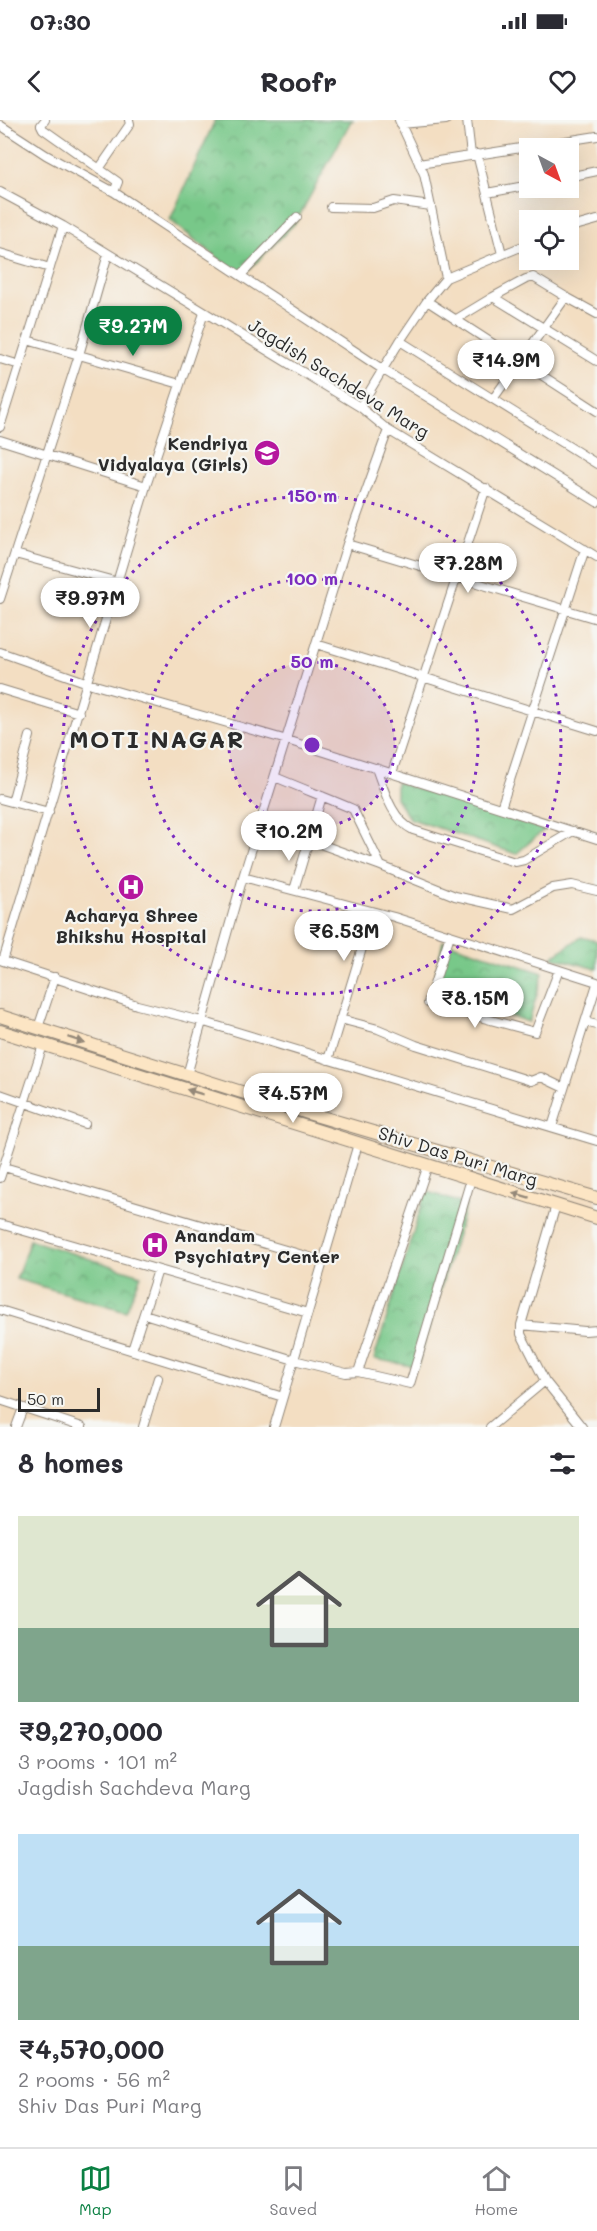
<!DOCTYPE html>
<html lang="en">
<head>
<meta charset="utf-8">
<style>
  :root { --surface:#fff; --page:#f7f7f7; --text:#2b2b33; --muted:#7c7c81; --line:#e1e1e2; --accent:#0b8043 }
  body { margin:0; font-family:Mali,sans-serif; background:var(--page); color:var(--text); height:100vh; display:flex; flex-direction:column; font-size:22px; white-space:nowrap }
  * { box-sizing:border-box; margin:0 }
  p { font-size:20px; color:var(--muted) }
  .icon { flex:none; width:33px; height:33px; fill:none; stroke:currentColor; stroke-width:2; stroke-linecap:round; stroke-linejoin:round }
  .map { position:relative; height:1307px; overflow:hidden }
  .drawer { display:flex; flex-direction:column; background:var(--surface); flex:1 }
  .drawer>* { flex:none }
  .needle { width:39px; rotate:139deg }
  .fabs { position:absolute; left:519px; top:18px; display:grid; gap:12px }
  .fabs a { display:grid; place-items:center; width:60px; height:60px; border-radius:0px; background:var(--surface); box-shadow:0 6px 24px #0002; font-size:30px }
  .scale { position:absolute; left:18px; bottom:15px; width:82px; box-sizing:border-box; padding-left:6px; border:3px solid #2b2b2b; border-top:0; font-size:16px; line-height:21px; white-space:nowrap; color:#2b2b2b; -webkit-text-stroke:4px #f6f6f2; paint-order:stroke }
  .price { position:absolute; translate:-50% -51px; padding:0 14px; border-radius:21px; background:#fff; color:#222; font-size:20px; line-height:39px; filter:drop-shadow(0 2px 3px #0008) }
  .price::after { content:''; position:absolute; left:50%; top:36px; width:18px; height:14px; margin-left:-9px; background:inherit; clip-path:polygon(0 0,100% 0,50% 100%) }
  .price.selected { background:var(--accent); color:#fff }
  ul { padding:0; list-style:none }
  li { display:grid; align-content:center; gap:12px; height:318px; padding:0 18px }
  li span { display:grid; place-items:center; height:186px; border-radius:0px; color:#555 }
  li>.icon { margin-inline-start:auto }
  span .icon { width:108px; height:108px; fill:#fffc; stroke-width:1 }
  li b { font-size:26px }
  h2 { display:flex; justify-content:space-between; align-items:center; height:72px; padding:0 18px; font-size:26px }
  .status { display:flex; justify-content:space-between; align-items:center; height:42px; padding:0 30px; background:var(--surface); direction:ltr }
  .status svg { height:16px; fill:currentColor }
  header { display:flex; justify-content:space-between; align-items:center; height:78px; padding:0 18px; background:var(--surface); font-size:27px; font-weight:700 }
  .tabs { display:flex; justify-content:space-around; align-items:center; height:84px; border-top:2px solid var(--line); background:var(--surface); font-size:16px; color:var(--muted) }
  .tabs a { display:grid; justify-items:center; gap:3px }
  .tabs .selected { color:var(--accent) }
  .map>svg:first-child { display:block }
  .park { fill:url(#park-crowns); stroke:#527a5a; stroke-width:1.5 }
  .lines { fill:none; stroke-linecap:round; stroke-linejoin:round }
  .street-casing { stroke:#8f8476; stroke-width:10 }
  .secondary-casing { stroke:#8f8476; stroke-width:14 }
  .street { stroke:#fff; stroke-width:8 }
  .secondary { stroke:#fce5c4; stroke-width:12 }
  .oneway { fill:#948878 }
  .ring { fill:none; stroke:#7b2cbf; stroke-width:3; stroke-dasharray:3 6 }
  .labels { text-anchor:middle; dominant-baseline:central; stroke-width:4.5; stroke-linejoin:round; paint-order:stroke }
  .street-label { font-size:18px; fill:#2b2b2b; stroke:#f6f6f2 }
  .poi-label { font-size:18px; font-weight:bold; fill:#2b2b2b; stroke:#f6f6f2; text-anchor:end }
  .district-label { font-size:24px; font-weight:bold; letter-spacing:1.5px; fill:#2b2b2b; stroke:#f6f6f2 }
  .centre { fill:#7b2cbf; stroke:#f6f6f2; stroke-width:3 }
  .ring-label { font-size:18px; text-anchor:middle; font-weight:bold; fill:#7b2cbf; stroke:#f6f6f2; stroke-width:4.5; stroke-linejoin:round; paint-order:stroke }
</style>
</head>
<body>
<div class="status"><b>07:30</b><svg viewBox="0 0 49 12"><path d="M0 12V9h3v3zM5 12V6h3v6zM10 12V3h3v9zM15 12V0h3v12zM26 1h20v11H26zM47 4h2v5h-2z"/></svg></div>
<header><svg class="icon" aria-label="back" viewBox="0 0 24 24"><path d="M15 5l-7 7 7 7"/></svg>Roofr<svg class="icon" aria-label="heart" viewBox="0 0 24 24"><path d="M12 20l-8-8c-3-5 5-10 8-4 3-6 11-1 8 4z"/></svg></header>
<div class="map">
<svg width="597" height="1307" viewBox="0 0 597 1307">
  <defs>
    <pattern id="park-crowns" width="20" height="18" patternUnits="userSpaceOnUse" patternTransform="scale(1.5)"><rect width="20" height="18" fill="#78c889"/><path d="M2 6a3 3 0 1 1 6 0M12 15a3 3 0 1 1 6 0" fill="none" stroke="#63a370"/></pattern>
  </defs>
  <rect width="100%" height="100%" fill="#f6f6f2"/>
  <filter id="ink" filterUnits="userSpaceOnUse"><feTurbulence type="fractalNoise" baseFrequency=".0167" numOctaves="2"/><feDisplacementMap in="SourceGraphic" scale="12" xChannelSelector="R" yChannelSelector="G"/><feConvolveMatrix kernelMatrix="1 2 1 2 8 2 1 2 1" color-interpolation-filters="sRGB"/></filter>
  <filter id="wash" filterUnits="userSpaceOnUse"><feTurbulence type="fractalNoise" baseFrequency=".008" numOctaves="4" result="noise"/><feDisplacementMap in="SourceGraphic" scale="24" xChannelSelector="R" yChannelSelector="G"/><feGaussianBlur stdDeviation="1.35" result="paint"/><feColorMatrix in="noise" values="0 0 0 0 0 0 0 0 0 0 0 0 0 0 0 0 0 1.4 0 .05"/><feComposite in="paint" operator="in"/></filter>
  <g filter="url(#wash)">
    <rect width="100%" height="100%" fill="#f3dec2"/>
    <path class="park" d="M215,0H354L351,1L296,102L242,157L170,100Z
      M396,662L544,710L516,734L409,698L396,678Z
      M581,817L597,821V849L552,837Z
      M443,821L543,853L529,902L432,871Z
      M426,1071L466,1085L417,1247L374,1239Z
      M30,1120L141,1155L126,1191L16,1159Z"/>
  </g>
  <g filter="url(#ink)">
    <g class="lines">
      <defs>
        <path id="street" d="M45,0L41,5L43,9L118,62L114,72
          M399,0L424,54L446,158
          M467,0L471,35
          M401,4L446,0
          M0,5L46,35L114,72L382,249L597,382
          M477,34L502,134
          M419,44L597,16
          M99,49L130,4L129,0
          M568,57L597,51
          M0,72L63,106L360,287L388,310L597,437
          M487,73L530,65
          M331,87L373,88L394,81L431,86
          M568,108L597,100
          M0,133L50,148
          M241,155L297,97
          M493,177L526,159L533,157L566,177
          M427,181L597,291
          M455,200L493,177L597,241
          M27,220L180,264
          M400,221L597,344
          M0,239L20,245
          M493,279L566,177L597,194
          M360,287L400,221L427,181L446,158L530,123
          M0,307L63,106
          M0,320L146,366
          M347,424L597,499
          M15,434L118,462
          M0,479L79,235L108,134
          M316,524L597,611
          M0,532L88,563L287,620L597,719
          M0,569L79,593
          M376,648C384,669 391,699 413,710L515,742L524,740L573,711
          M392,653L486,368
          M275,657C301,668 327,678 353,689L381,746L309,720L322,676
          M0,679L49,692
          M12,682L30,616
          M501,688L585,429
          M381,746L455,776L513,789L553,768L572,765L597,771
          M243,757L394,797L597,862
          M294,770L309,720
          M450,815L428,883L535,912L559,850
          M0,840L3,841L146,366L204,193
          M3,841L137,885L201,901L597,1021
          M340,899L378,909L416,925L531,961L541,957L564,968
          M585,902L597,905
          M38,908L55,857
          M328,940L373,792
          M187,955L243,757L347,424L388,310
          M0,974L85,1004
          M552,1007L597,864
          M4,1047L323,1141
          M0,1058L43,925
          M556,1085L521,1205V1214L545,1261L582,1307
          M0,1104L308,1193
          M0,1190L283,1277
          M144,1194L294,1240L346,1253L358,1252L428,1045
          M521,1205L585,1211L597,1210
          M132,1230L158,1150
          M358,1252L410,1264L471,1059
          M0,1280L82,1307
          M16,1307L23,1288
          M143,1307L158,1258
          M274,1307L358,1024
          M490,1307L545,1261"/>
        <path id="secondary" d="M0,896L308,993L597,1078
          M0,911L597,1098"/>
      </defs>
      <use href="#street" class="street-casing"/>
      <use href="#secondary" class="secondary-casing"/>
      <use href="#street" class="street"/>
      <use href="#secondary" class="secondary"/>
    </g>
    <defs><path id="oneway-solid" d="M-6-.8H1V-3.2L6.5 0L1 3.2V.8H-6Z" transform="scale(1.5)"/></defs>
    <g class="oneway">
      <use href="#oneway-solid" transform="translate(76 920) rotate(18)"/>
      <use href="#oneway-solid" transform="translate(195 972) rotate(-163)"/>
      <use href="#oneway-solid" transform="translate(521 1075) rotate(-163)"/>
    </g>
  </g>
  <circle cx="312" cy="625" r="83" fill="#7b2cbf" fill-opacity=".12"/>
  <g class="ring">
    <circle cx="312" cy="625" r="83"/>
    <circle cx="312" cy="625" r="166"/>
    <circle cx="312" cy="625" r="249"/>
  </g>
  <defs>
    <symbol id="school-disc" viewBox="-11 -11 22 22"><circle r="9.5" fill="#b5179e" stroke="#f6f6f2"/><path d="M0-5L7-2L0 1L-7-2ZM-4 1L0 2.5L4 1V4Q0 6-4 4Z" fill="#fff"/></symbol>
    <symbol id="hospital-disc" viewBox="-11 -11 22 22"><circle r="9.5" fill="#b5179e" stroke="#f6f6f2"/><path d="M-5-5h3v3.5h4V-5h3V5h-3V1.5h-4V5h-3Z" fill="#fff"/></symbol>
  </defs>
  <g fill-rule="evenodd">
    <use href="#school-disc" x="252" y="318" width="30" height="30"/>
    <use href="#hospital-disc" x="116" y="752" width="30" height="30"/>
    <use href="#hospital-disc" x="140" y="1110" width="30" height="30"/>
  </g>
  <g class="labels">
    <g class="street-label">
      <text transform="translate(339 258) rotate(32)">Jagdish Sachdeva Marg</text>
      <text transform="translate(458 1036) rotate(17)">Shiv Das Puri Marg</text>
    </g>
    <g class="poi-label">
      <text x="248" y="323">Kendriya<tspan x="248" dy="21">Vidyalaya (Girls)</tspan></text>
      <text x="131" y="795" text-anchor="middle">Acharya Shree<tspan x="131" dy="21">Bhikshu Hospital</tspan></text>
      <text x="174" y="1115" text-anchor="start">Anandam<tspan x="174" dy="21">Psychiatry Center</tspan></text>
    </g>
    <g class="district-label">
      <text x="157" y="618">MOTI NAGAR</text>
    </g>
  </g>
  <circle cx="312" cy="625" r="9" class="centre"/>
  <g class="ring-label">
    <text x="312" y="382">150 m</text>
    <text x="312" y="465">100 m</text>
    <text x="312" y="548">50 m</text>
  </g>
</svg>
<div class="fabs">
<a><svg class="needle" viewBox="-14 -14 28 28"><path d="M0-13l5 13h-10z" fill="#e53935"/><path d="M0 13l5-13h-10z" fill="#7c7c81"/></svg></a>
<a><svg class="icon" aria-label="locate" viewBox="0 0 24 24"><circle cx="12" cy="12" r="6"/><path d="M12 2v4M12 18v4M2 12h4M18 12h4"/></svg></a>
</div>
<div class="scale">50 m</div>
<b class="price selected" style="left:133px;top:237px">₹9.27M</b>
<b class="price" style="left:506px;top:271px">₹14.9M</b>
<b class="price" style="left:468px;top:474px">₹7.28M</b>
<b class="price" style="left:90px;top:509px">₹9.97M</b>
<b class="price" style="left:289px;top:742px">₹10.2M</b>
<b class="price" style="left:344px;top:842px">₹6.53M</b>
<b class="price" style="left:475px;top:909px">₹8.15M</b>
<b class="price" style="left:293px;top:1004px">₹4.57M</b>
</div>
<section class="drawer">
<h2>8 homes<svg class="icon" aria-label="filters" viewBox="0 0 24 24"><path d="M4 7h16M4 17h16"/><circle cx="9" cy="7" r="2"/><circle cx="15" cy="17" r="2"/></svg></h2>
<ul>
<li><span style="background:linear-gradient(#dfe7d0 60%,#7fa58c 0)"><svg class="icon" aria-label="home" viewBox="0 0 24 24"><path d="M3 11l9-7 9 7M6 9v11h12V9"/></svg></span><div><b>₹9,270,000</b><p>3 rooms · 101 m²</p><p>Jagdish Sachdeva Marg</p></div></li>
<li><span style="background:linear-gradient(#bfe0f5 60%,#7fa58c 0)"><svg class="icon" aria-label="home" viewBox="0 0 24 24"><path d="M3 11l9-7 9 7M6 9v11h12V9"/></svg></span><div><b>₹4,570,000</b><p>2 rooms · 56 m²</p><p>Shiv Das Puri Marg</p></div></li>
</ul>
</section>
<nav class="tabs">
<a class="selected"><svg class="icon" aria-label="map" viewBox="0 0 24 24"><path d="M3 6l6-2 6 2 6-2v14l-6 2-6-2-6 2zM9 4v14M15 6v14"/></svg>Map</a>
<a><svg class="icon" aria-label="saved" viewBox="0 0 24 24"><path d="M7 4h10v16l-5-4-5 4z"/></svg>Saved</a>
<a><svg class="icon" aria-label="home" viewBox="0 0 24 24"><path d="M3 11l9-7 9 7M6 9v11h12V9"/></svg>Home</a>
</nav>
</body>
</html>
